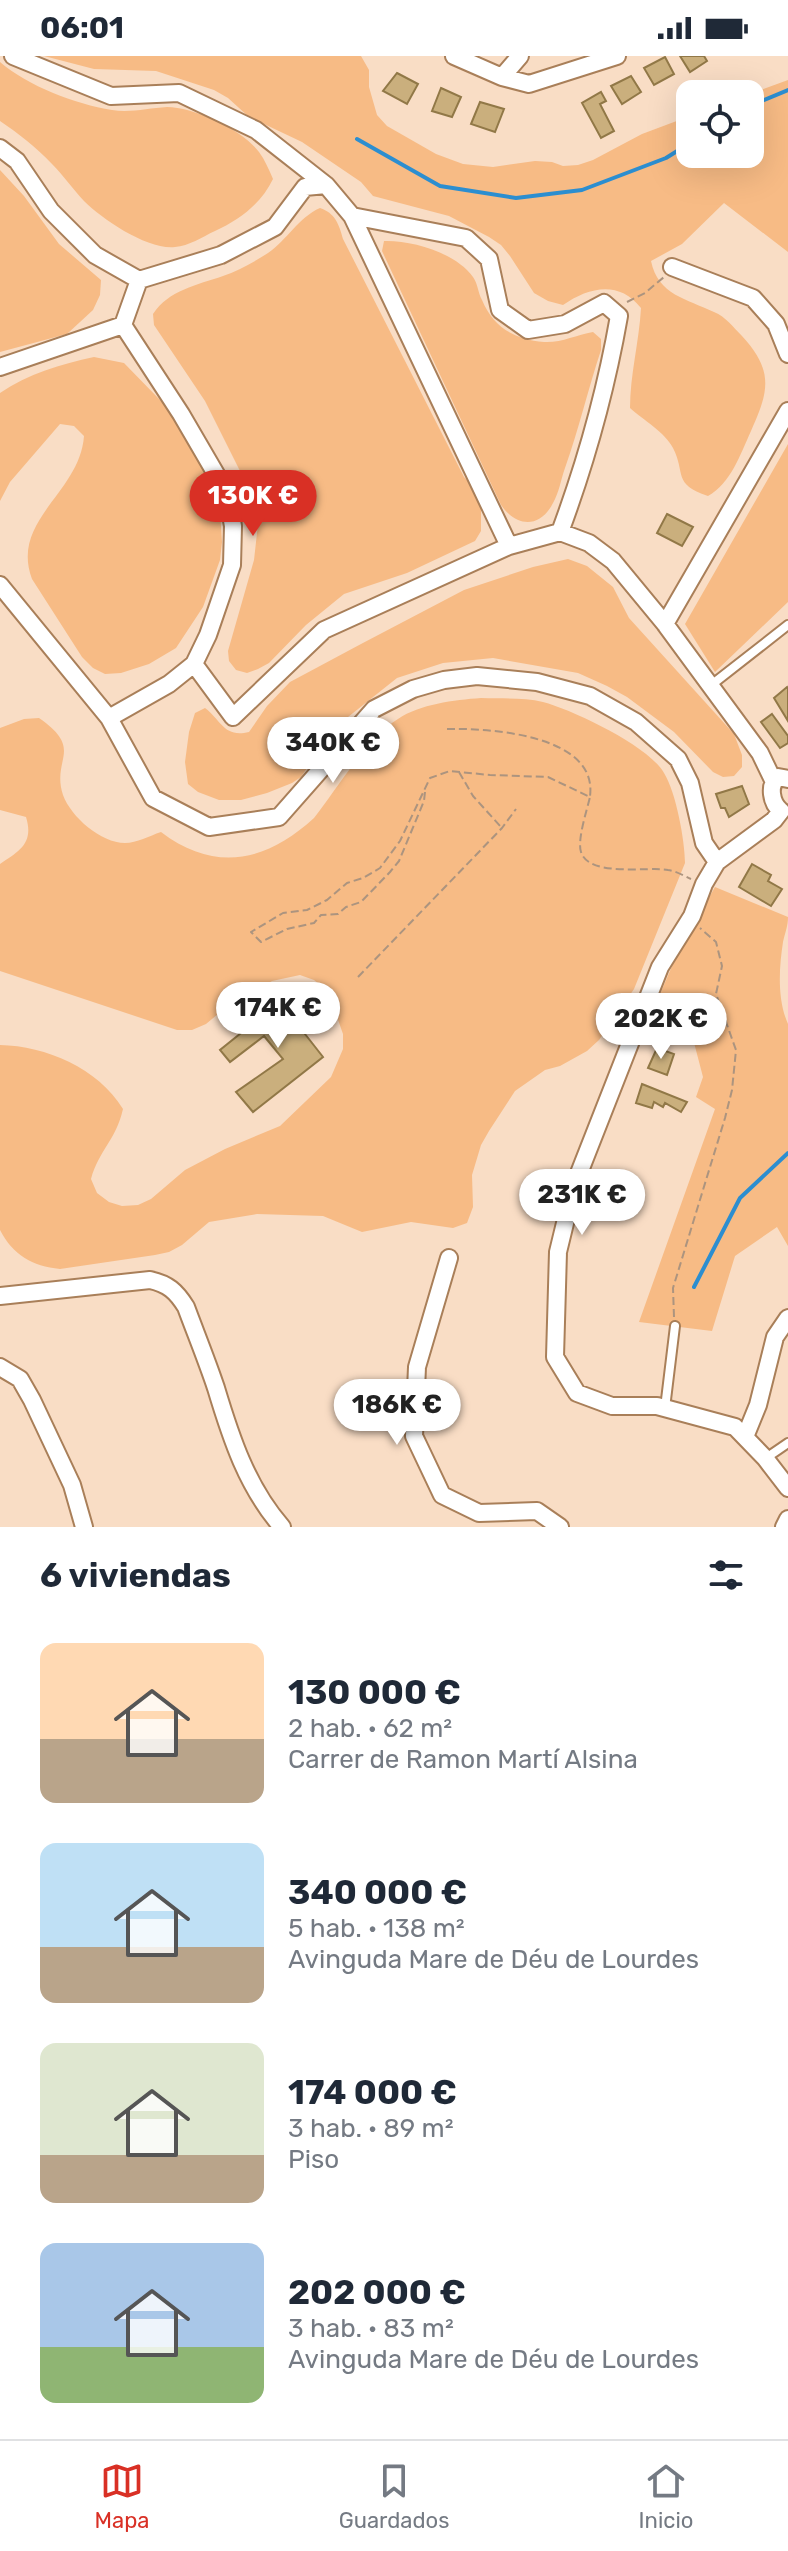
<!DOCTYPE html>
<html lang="es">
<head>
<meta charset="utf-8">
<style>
  :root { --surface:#fff; --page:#f6f6f7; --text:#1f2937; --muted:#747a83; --line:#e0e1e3; --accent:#d93025 }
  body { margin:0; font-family:Rubik,sans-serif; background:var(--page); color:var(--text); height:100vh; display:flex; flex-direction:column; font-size:30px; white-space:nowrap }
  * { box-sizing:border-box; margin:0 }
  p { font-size:26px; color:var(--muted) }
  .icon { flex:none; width:44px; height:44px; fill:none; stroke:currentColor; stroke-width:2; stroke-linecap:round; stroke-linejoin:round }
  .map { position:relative; height:1471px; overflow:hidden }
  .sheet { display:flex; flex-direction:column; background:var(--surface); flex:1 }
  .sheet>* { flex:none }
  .buttons { position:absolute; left:676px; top:24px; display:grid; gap:16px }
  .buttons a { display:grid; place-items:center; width:88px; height:88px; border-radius:16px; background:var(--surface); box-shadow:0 8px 32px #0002; font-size:40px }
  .price { position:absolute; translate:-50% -68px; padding:0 18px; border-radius:28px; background:#fff; color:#222; font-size:26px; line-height:52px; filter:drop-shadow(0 2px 4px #0008) }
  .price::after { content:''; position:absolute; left:50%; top:48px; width:24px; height:18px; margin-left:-12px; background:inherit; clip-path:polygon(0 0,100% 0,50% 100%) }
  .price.current { background:var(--accent); color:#fff }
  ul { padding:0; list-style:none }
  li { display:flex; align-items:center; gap:24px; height:200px; padding:0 40px }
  li span { display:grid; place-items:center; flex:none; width:224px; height:160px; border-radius:16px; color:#555 }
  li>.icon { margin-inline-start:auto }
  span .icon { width:96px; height:96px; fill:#fffc; stroke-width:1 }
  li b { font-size:34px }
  h2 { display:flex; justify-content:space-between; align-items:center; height:96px; padding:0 40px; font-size:34px }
  .status { display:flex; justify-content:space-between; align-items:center; height:56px; padding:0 40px; background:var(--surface); direction:ltr }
  .status svg { height:22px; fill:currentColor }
  .tabs { display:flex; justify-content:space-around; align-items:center; height:112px; border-top:2px solid var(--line); background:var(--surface); font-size:22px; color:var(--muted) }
  .tabs a { display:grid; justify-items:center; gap:4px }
  .tabs .current { color:var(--accent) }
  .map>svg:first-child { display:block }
  .green { fill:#f7bb85 }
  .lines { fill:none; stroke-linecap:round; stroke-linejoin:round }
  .stream { stroke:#2c8ed0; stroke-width:4 }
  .building { fill:#caaf7d; stroke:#917847; stroke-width:2 }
  .service-casing { stroke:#a97f59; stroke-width:12 }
  .minor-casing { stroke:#a97f59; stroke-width:20 }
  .path { stroke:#ac947f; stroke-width:2; stroke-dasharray:8 4; stroke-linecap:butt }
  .service { stroke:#fff; stroke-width:8 }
  .minor { stroke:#fff; stroke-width:16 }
</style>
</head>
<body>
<div class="status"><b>06:01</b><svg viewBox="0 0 49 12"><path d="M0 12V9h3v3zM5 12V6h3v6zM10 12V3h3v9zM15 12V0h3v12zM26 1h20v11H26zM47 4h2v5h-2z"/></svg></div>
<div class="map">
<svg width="788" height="1471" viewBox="0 0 788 1471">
  <rect width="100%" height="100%" fill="#f9ddc5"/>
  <path class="green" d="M44,0H361L369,14V31L377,59L387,70L436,98L463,108L493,111L535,105L552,106L563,110L578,109L593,104L642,78L690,60V98H750V38L788,24V196L724,147L682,188L651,205C658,239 687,243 714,256C726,261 733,271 742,280C774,315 769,335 751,375C740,399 731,427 708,440C672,428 686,417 673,392C665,376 643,364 630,352C630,318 639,287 641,252C619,224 589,231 563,249L548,245L534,237L510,200L501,189L489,181L449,160L373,140L361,126L302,86L249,61L228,42L214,34L156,15L94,13Z
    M0,6C28,30 75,48 112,54C130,57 149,52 167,51C194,51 243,74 259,96C265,104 269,114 273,123C261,148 239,164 215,175C202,181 189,190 175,191C148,194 103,164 84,145C73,133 63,119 52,108C37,92 18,77 0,65Z
    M0,114L24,140L59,188L101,224L100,239L93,254L67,278L0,296Z
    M320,152C335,157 339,168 343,183L464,421L474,431L481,453V475L475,485L407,517L344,538L306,569L269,607L258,613L247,617L236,614L229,605L228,595L254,504L258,468L256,457L251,437L205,345L154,269L153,258C169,234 197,229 223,220C238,215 254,206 268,197C287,184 299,161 320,152Z
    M384,185C412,184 456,197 473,221C478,228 478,237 482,244C494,272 514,283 544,286C561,287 576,279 593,276L601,283V294C588,333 579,373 565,412C561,423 559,437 553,447C540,473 516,471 501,449L382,195Z
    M94,301L124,307L197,382L220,455L222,486L220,504L203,551L176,592L149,608L121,617L105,618L93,612L82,601L32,523C10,464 80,437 84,380L74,370L60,368L10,426L0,445V337C28,318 61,308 94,301Z
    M788,388V546L715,616L685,568Z
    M568,503L587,510L613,531L629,562L734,678L742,699V711L734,720L723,721L713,716L674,676L627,641L607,630L578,617L493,602L443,607L397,622L343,665L327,683L301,721L292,727L267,737L241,744H219L198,736L188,728L185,706L189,676L195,657L205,652C222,665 224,682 249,676L267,650L290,626L361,588L464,534L533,511Z
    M481,642C501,643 524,641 543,646C573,654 649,690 664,717C676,736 685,785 685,807L634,933L599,984L587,995L560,1010L545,1014L515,1035L489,1075L481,1089L472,1119L473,1151L467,1167L453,1172L411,1166L362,1176L323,1160L257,1158L209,1166L182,1189L169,1196L155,1199L60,1213C32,1210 13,1199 0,1174V989C46,990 98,1012 123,1053C116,1084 99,1094 91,1123L97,1137L109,1146L122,1150L138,1149L151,1143L185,1114L225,1093L280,1070L331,1021L343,993V978L328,935L314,924L300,919L272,925L230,948L206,968L192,974H177L0,915V808C20,795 34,787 26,761L0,754V672L24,663L39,662C85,694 51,702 63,739C71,761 101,787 125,787C137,787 149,780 161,776C215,817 266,806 314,762C337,733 367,682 398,663C420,648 454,644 481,642Z
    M715,831L788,861C788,870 785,877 783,886C779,912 777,943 788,968V1190L777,1171L735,1200L712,1275L639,1266L715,1053L696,1041L703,1021L686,956L657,945L679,894Z"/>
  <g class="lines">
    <path class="stream" d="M750,50L788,34
      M357,83L440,130L516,142L582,134L666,102L690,87
      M694,1231L740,1142L788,1097"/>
  </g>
  <path class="building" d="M680,0H704L707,5L690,16Z
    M665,1L674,18L654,29L644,12Z
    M397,17L418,28L407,48L383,35Z
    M631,20L641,36L622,48L611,30Z
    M441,32L461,41L452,61L432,55Z
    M601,36L606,45L600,48L614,75L601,82L582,47Z
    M480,46L504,53L495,76L471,68Z
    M667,458L693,471L682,490L657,477Z
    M787,631L788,633V665L774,642Z
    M772,658L788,680V687L780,692L761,666Z
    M742,730L749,748L729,761L725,752H721L716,738Z
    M752,808L771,819L768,825L782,833L771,850L739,831Z
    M301,940L321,966L305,978L323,1001L253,1056L236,1036L283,1003L264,980L230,1006L220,994L272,952L277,958Z
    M657,992L674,998L667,1019L648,1012Z
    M642,1028L687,1046L681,1056L665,1047L663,1051L654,1046L652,1052L636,1047Z"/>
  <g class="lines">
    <defs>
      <path id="service" d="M710,630L788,569
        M665,1352L675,1270
        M766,1402L788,1387"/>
      <path id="minor" d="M13,0L111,40L179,37L256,74L326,129L352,160L509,490
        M454,0L502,21L529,28L617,0
        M502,21L520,0
        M0,92L17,105L51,155L95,199L139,224L221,199L275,171L305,131L326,129
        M352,160L466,182L489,203L500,254L528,274L565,268L604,247L619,260C606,334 586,406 560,476
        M672,211L753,242L776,268L788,298
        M0,311L123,269L139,224
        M560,476L589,487L613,505L665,568L760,697L773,724
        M0,529L109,662L153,742L209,771L279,761L374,653L413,633L444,624L477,620L537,626L590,640L636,666L678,703L690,727L704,787L717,806
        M665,568L788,355
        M194,608L233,661L324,574L509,490L560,476
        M109,662L169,628L194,608L208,579L232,509L233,470L227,437L181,358L123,269
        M781,755L774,764L717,806L704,828L692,860L660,911L574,1130L558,1196L555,1301L577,1337L612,1350H657L735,1371L765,1402L788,1432
        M781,755C771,747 768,729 778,721L788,723
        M449,1202L417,1311L414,1380L442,1439L479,1457L537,1455L560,1471
        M0,1240L150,1224C168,1228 176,1235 186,1251C196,1278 207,1305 216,1332C231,1382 247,1431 282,1471
        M0,1311L20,1323L32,1344L72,1429L84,1471
        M745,1381L758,1349L775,1281L788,1262
        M784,1471L788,1463"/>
    </defs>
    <use href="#service" class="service-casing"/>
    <use href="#minor" class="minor-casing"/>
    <path class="path" d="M627,246L645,237L664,221
      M447,673C487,672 598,678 590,740
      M459,716L473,740L501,771
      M425,736L424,745L399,805L390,816L361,846L346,851L338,858L321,859L314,867L287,873L261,886L251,876L283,857L307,854L327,844L347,827L363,822L380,812L400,785L430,722L450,715L490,719L548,721L590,741C587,754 577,784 581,796C589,822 650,810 668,814C676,815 684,820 691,823
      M358,921L502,772L516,753
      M674,1261L673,1232L725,1062L732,1034L736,994L716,938L722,910L716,886L700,872"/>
    <use href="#service" class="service"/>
    <use href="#minor" class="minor"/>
  </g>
</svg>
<div class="buttons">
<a><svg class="icon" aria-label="locate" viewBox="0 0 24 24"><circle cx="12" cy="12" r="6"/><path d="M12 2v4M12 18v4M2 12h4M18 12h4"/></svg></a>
</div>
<b class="price current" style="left:253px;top:482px">130K €</b>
<b class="price" style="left:333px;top:729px">340K €</b>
<b class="price" style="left:278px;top:994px">174K €</b>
<b class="price" style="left:661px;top:1005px">202K €</b>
<b class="price" style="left:582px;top:1181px">231K €</b>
<b class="price" style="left:397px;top:1391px">186K €</b>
</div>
<section class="sheet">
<h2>6 viviendas<svg class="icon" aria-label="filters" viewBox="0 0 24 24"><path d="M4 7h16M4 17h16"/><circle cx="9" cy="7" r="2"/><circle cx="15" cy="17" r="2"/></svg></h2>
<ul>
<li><span style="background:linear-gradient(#ffd9b3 60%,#b9a48a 0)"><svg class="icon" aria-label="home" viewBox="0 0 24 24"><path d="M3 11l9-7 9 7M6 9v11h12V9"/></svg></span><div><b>130 000 €</b><p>2 hab. · 62 m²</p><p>Carrer de Ramon Martí Alsina</p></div></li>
<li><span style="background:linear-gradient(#bfe0f5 65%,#b9a48a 0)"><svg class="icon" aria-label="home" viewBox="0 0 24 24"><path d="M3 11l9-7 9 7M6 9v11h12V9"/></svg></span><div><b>340 000 €</b><p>5 hab. · 138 m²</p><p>Avinguda Mare de Déu de Lourdes</p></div></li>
<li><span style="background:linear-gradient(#dfe7d0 70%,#b9a48a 0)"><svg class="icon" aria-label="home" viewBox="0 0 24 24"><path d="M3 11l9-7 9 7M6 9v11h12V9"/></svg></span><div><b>174 000 €</b><p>3 hab. · 89 m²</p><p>Piso</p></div></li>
<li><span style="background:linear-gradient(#a9c7e8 65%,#8fb573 0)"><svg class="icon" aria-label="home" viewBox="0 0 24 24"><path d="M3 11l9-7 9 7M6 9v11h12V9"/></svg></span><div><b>202 000 €</b><p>3 hab. · 83 m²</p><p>Avinguda Mare de Déu de Lourdes</p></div></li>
</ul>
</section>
<nav class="tabs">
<a class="current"><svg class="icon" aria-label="map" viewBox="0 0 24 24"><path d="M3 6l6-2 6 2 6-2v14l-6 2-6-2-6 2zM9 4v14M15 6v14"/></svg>Mapa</a>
<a><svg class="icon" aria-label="saved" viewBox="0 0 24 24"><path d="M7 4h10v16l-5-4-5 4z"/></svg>Guardados</a>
<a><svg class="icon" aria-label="home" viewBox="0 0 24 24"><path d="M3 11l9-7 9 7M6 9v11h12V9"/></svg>Inicio</a>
</nav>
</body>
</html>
